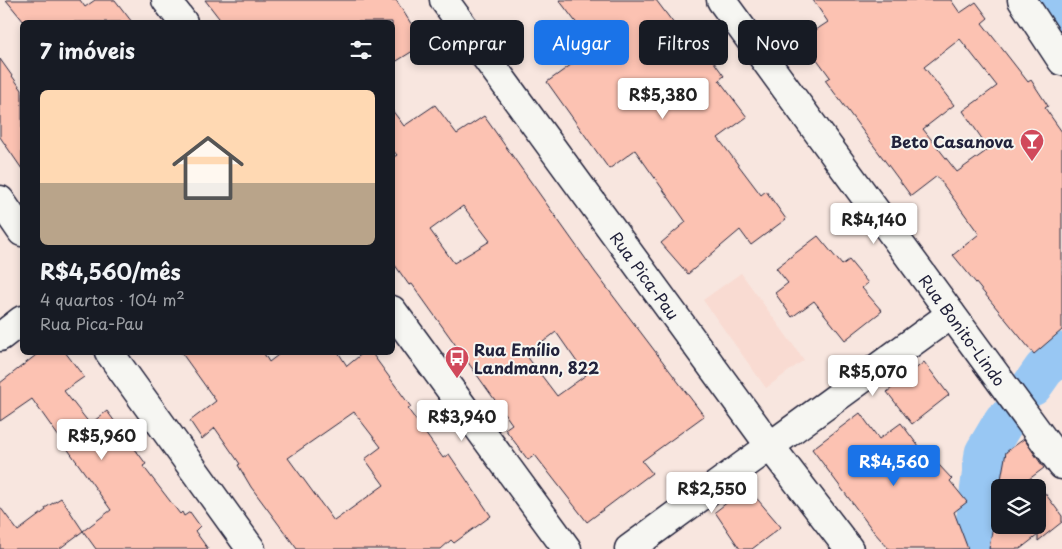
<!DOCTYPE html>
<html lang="pt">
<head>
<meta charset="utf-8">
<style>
  :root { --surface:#171b24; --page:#242831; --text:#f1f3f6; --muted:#9ea1a6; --accent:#1a73e8 }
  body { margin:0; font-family:"Playpen Sans",sans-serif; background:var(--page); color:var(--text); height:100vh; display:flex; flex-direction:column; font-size:19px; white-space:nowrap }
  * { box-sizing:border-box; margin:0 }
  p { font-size:16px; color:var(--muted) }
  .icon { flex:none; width:28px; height:28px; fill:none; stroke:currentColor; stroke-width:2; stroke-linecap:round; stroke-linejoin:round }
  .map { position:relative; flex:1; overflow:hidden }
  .side { position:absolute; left:20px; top:20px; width:375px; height:335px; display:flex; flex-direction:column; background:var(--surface); border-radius:8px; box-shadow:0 2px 8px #0003 }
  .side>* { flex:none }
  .banner { position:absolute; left:410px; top:20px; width:475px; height:45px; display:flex; gap:10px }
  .controls { position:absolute; left:991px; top:479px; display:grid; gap:10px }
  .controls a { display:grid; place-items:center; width:55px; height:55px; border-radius:8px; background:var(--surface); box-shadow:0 2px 8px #0003; font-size:25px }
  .price { position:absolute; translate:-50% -42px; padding:0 11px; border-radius:5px; background:#fff; color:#222; font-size:16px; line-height:32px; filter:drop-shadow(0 1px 2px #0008) }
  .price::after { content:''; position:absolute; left:50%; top:30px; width:15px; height:11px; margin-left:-8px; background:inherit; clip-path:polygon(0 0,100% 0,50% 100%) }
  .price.selected { background:var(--accent); color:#fff }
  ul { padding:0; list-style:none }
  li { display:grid; align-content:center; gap:10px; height:265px; padding:0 20px }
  li span { display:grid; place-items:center; height:155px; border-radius:8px; color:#555 }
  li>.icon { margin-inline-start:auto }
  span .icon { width:90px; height:90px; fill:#fffc; stroke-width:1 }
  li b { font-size:21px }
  h2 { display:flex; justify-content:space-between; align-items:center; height:60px; padding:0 20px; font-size:21px }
  .tag { padding:0 18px; border-radius:8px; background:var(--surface); box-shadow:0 2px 8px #0003; font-size:18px; line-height:45px }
  .tag.selected { background:var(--accent); color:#fff }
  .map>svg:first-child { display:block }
  .built { fill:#f9dbd2 }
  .green { fill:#b5d791; stroke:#6c7c66 }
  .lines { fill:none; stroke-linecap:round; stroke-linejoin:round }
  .river { stroke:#98c7f3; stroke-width:41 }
  .building { fill:#fcc2b2; stroke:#22223b; fill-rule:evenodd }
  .minor-casing { stroke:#22223b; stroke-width:31 }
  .minor { stroke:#f6f6f2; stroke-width:28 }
  .labels { text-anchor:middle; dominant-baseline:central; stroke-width:4; stroke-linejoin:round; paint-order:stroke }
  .poi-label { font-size:16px; font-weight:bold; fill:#22223b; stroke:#f6f6f2; text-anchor:end }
  .street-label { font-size:16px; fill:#22223b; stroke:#f6f6f2 }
</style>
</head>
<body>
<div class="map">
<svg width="1062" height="549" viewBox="0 0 1062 549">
  <rect width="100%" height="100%" fill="#f8e6df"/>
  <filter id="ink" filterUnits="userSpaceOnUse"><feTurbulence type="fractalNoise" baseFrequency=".02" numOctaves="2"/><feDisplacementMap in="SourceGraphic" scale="10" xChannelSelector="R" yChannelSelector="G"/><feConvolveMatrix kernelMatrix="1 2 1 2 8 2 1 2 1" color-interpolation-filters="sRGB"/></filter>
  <g filter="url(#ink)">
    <path class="built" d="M741,273L804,360L766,388L703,300Z"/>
    <path class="green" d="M1039,0H1062V34Z"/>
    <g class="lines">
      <path class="river" d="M1050,0L1062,19
        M1032,386L1044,369L1062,353
        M973,549L985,453L1004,421"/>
    </g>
    <path class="building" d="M6,0H80L85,7L95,0H115L132,22H24Z
      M205,0H396L424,44L392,64V22H222Z
      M559,0H656L690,45L698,40L724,76L719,80L747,117L718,138L761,195L766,191L786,219L751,245L740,230L688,274L661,243L686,222L635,150L609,169L547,82L582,57L565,35L578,25Z
      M813,0H951L960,13L976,2L988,18L982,23L1028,82L1031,80L1048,106L1045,108L1062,132V330L1034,354L953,255L979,234L937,176L911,196L825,80L830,77L802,39L828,22ZM960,39L997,86L963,111L989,149L957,172L923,129L954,105L924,67Z
      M0,59L22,90V169L0,137Z
      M435,105L457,134L484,116L595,272L704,416L642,461L652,473L587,522L535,455L528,460L505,429L512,424L412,284L409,285L392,261V158L397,155L392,149V110L404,126ZM463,206L490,241L454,263L430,230ZM556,332L586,375L557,396L526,355Z
      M818,236L842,265L849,260L868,283L862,288L882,311L845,340L814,301L792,317L775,293L788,283L776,268Z
      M40,352H65L84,377L64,391L90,424L107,411L146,464L143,466L180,514L182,512L184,516L190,512L200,526L195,531L208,549H96L83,531L111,510L32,399L0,421V383Z
      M181,352H263L269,362L282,352H338L347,366L364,352H371L411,407L408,409L443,458L449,454L491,516L454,543L451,540L441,549H297L251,487L238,465L240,464L215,428L202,439L190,421L216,401ZM354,412L381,447L365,459L384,485L334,521L288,458Z
      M924,362L949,395L912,424L887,392Z
      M860,413L879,439L901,423L934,467L938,464L952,479L950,481L967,502L954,512L968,549H889L874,532L812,449Z
      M1024,439L1044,468L1017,488H1000V499L997,501L1006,452Z
      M1038,484L1062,516V522L1038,541V535L1020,549H989L993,525H1038Z
      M747,487L781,527L752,549H740L715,512Z
      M61,498L83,531L59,549H0V507L18,531L46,510L45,508Z"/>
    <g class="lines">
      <defs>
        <g id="minor">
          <path d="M166,0L183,22"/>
          <path id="s1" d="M444,0L770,446L849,549"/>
          <path id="s2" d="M721,0L1062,465"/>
          <path d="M1022,0L1062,61"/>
          <path d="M0,200L22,232"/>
          <path d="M392,310L567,549"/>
          <path d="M0,337L22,320"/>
          <path d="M109,352L251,549"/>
          <path d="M629,549L951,314"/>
        </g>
      </defs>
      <use href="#minor" class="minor-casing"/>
      <use href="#minor" class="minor"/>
    </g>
  </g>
  <defs>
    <symbol id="bar-pin" viewBox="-11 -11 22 30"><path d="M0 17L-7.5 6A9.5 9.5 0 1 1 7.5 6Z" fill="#d1495b" stroke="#f6f6f2"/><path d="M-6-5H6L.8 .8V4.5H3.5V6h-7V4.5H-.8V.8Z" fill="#fff"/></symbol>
    <symbol id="bus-pin" viewBox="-11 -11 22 30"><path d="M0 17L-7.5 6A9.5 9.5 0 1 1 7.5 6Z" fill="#d1495b" stroke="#f6f6f2"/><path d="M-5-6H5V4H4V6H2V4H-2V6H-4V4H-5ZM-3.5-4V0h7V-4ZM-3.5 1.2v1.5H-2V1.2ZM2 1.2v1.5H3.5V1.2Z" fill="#fff"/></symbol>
  </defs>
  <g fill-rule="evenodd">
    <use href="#bar-pin" x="1018" y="127" width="28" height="38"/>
    <use href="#bus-pin" x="443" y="344" width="28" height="38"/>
  </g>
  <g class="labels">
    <g class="poi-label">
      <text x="1014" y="141">Beto Casanova</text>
      <text x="474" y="349" text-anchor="start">Rua Emílio<tspan x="474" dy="18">Landmann, 822</tspan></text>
    </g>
    <g class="street-label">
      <text stroke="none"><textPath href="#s1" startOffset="341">Rua Pica-Pau</textPath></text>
      <text stroke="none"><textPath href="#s2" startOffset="409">Rua Bonito-Lindo</textPath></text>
    </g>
  </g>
</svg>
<div class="controls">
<a><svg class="icon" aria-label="layers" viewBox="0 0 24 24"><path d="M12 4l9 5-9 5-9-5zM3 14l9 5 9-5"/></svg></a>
</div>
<b class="price" style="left:663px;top:120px">R$5,380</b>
<b class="price" style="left:874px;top:245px">R$4,140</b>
<b class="price" style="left:873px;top:397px">R$5,070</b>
<b class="price" style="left:462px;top:442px">R$3,940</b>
<b class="price" style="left:102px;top:461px">R$5,960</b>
<b class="price selected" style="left:894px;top:487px">R$4,560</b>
<b class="price" style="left:712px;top:514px">R$2,550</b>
<div class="banner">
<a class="tag">Comprar</a>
<a class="tag selected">Alugar</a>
<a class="tag">Filtros</a>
<a class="tag">Novo</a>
</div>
<section class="side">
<h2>7 imóveis<svg class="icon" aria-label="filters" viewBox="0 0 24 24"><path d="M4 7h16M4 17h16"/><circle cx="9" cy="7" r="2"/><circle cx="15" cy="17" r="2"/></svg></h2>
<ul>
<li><span style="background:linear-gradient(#ffd9b3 60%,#b9a48a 0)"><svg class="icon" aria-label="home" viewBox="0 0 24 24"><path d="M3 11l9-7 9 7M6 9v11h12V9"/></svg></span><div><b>R$4,560/mês</b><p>4 quartos · 104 m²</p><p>Rua Pica-Pau</p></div></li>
</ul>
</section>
</div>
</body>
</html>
